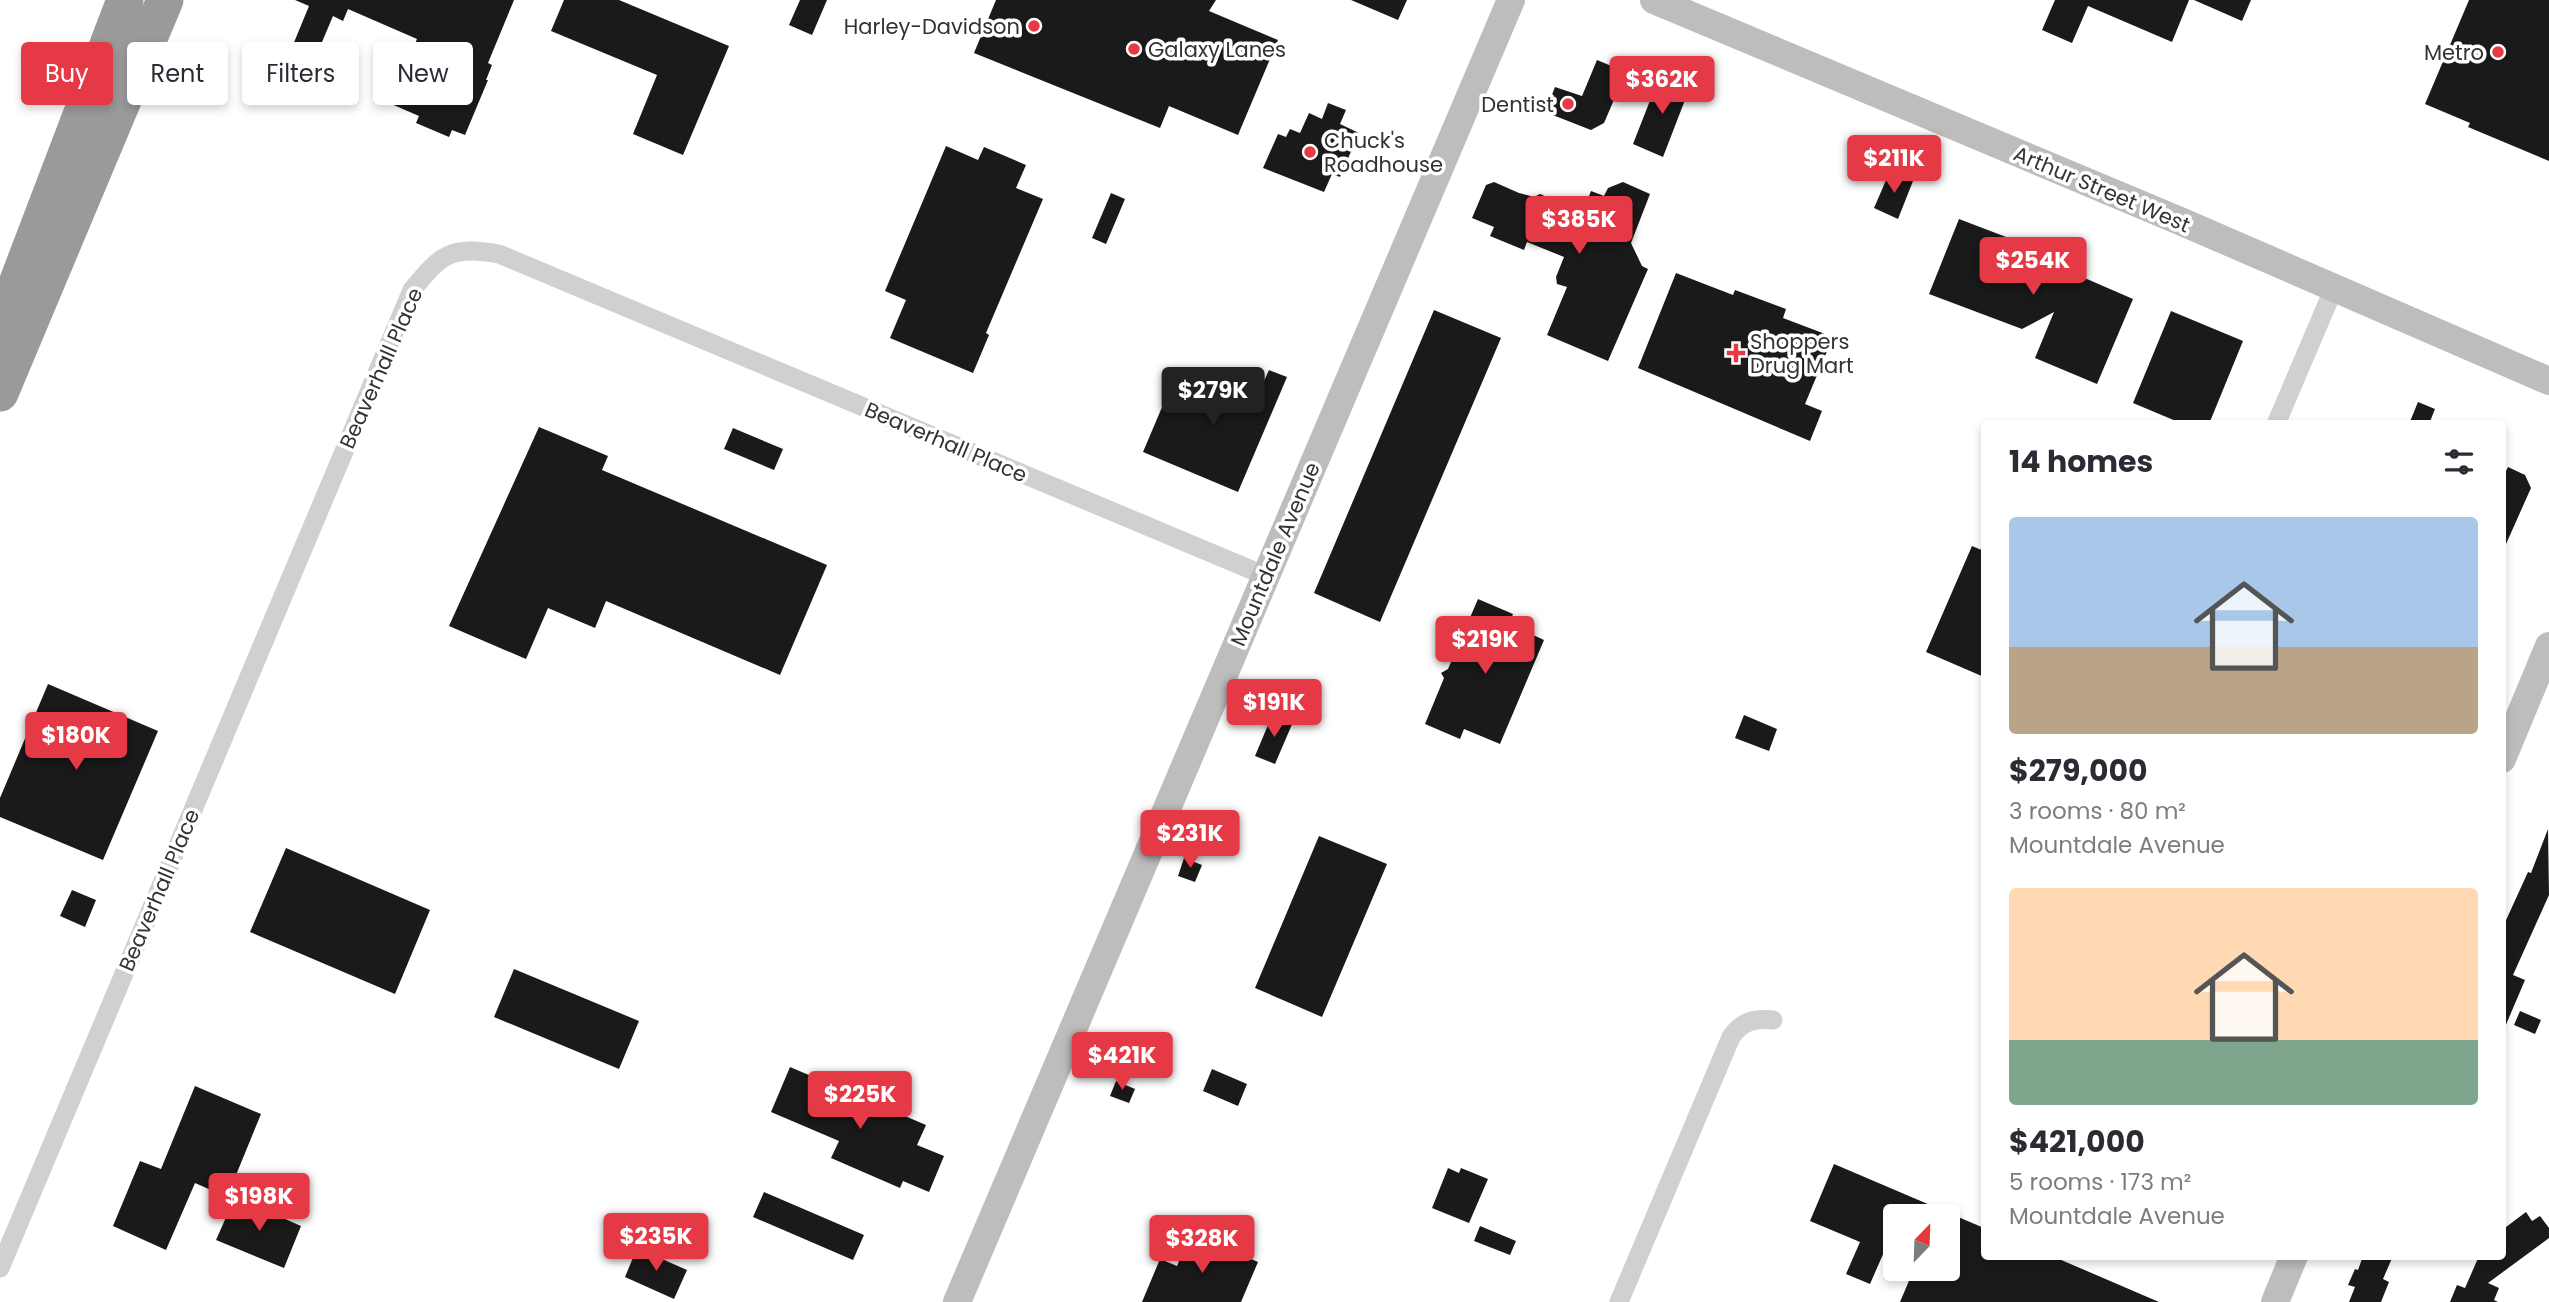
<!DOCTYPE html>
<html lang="en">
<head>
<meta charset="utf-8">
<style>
  :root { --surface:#fff; --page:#f2f2f3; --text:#2b2b33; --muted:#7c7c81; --accent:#e63946 }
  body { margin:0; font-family:Poppins,sans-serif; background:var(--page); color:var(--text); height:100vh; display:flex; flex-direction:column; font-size:26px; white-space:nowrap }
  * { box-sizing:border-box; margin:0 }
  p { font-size:23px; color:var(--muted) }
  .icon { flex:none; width:38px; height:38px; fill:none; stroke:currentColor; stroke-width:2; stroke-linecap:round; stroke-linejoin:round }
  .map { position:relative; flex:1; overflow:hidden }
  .drawer { position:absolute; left:1981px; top:420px; width:525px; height:840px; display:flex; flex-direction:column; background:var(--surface); border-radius:7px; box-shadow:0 4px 10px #0003 }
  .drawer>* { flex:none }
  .banner { position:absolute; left:21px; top:42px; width:665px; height:63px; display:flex; gap:14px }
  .needle { width:46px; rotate:23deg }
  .tools { position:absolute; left:1883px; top:1204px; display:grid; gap:14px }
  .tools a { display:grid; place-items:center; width:77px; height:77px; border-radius:7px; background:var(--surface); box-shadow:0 4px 10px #0003; font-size:35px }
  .price { position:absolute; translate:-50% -60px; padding:0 16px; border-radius:7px; background:var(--accent); color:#fff; font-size:23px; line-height:46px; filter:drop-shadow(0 2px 4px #0008) }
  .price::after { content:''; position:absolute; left:50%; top:42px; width:21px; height:16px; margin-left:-10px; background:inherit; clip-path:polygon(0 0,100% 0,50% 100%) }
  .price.selected { background:#222; color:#fff }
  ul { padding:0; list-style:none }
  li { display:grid; align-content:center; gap:14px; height:371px; padding:0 28px }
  li span { display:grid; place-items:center; height:217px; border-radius:7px; color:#555 }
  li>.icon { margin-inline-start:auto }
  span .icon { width:126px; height:126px; fill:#fffc; stroke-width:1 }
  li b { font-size:30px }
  h2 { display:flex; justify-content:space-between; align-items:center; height:84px; padding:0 28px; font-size:30px }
  .chip { padding:0 24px; border-radius:7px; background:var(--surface); box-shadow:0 4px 10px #0003; font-size:24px; line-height:63px }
  .chip.selected { background:var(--accent); color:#fff }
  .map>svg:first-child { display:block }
  .building { fill:#1a1a1a }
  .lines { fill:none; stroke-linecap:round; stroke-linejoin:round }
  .street { stroke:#d0d0d0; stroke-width:19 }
  .secondary { stroke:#bdbdbd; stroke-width:28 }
  .highway { stroke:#9a9a9a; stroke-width:37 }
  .poi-dot { fill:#e63946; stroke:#fff; stroke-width:2.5 }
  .labels { text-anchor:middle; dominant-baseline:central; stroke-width:7; stroke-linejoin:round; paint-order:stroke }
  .poi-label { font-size:21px; fill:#333; stroke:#fff; text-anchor:end }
  .street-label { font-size:21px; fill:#333; stroke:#fff }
</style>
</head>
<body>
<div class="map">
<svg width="2549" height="1302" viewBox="0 0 2549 1302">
  <rect width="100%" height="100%" fill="#fff"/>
  <path class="building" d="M295,0H514L488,63L492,65L486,80H488L465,135L452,130L449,137L416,123L419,116L389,103L417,39L348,9L343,21L333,16L309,73L303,70L298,82L281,74L309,6Z
    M564,0H619L729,46L683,155L633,134L657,75L551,31Z
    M800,0H827L812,35L789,25Z
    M996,0H1216L1209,11L1278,40L1238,135L1169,106L1160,128L974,53Z
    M1351,0H1407L1398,20Z
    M2055,0H2189L2172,42L2088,6L2072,43L2042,30Z
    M2194,0H2251L2242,21Z
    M2469,0H2549V161L2468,127L2470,123L2425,104Z
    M1597,60L1626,72L1604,123L1591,130L1545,112L1555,87L1582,96Z
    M1660,75L1690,87L1663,157L1633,144Z
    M1328,103L1346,110L1340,124L1359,133L1340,177L1332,174L1324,192L1263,168L1278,134L1286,137L1290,129L1300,133L1309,113L1322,119Z
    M946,146L978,160L984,147L1026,165L1016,188L1043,199L986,333L989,335L973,373L890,338L906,300L885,291Z
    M1890,171L1913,181L1898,219L1874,208Z
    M1494,182L1519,193L1534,197L1540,194L1554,200L1558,207L1581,217L1591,191L1604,196L1608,188L1623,182L1650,194L1631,243L1642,266L1648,269L1608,361L1547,335L1567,287L1557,284L1556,277L1564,257L1527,242L1524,250L1490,236L1494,227L1472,218L1486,185Z
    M1111,193L1125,199L1106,244L1092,238Z
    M1959,219L2027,245L2030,239L2063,251L2057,266L2133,299L2097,384L2035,358L2054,312L2022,329L1929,294Z
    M1676,273L1733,295L1735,290L1786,309L1783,318L1833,337L1805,404L1822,411L1810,441L1638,368Z
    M1434,310L1501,338L1380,622L1314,593Z
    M2171,311L2243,341L2209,424H2183L2133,403Z
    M1179,367L1256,399L1269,370L1287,377L1238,492L1143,452Z
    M2418,402L2435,409L2429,424H2409Z
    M539,427L608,456L602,470L827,565L780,675L606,601L595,628L548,608L526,659L449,626Z
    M733,428L783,449L774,470L724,449Z
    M2508,467L2525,475L2531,488L2502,553V479Z
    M1972,546L1984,551V677L1926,652Z
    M1478,599L1513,614L1509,624L1544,640L1500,744L1464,729L1460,739L1425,724L1444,678L1441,673L1448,669Z
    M48,684L158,731L103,860L0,817V798Z
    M1273,713L1293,722L1275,764L1255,756Z
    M1744,715L1777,729L1769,751L1735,738Z
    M2548,829L2549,895L2513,975L2525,980L2502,1034V929L2528,872L2531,873Z
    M1319,836L1387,864L1322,1017L1255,988Z
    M286,848L430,910L395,994L250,932Z
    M1184,858L1202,865L1195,882L1178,876Z
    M72,890L96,900L85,927L60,916Z
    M514,969L639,1021L619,1069L494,1017Z
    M2520,1011L2541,1020L2535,1034L2514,1025Z
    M790,1067L926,1125L917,1145L944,1156L929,1192L903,1181L900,1188L831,1158L839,1141L771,1112Z
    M1212,1069L1247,1084L1238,1106L1203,1091Z
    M1116,1081L1135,1089L1129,1103L1110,1096Z
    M195,1086L261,1114L227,1197L195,1183L166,1250L113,1226L140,1161L161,1169Z
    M1834,1164L1984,1228V1256H2052L2159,1302H1900L1914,1269H1948V1216H1895V1257L1884,1252L1870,1284L1846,1274L1860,1242L1810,1221Z
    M1448,1168L1459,1173L1461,1168L1488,1179L1469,1223L1432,1208Z
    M764,1192L864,1235L853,1260L753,1217Z
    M235,1197L301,1226L284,1268L216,1240Z
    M2526,1212L2532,1221L2540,1216L2549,1228V1238L2488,1283L2499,1288L2494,1300L2498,1302H2450L2457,1285L2465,1288L2479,1256H2502V1230Z
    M1480,1226L1516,1241L1510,1255L1474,1241Z
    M1191,1233L1258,1262L1241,1302H1142L1160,1259L1177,1266Z
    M637,1248L687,1270L674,1299L625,1277Z
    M2363,1256H2393L2383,1279L2389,1282L2381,1302H2349L2355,1287L2348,1285L2355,1269L2358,1270Z"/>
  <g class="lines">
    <path class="street" d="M2276,424L2334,288
      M0,1268L412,290C442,253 451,246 499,254L1266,576
      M1619,1302L1731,1037C1742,1021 1755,1018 1773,1020"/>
    <path class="secondary" d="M1654,0L2180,221L2549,381
      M2502,759L2549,646
      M957,1302L1511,0
      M2275,1302L2294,1256"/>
    <path class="highway" d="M0,328L125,0
      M0,393L165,0"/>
  </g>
  <g class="poi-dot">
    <circle cx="1034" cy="26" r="7"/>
    <circle cx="1134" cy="49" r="7"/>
    <circle cx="2498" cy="52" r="7"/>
    <circle cx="1568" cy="104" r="7"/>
    <circle cx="1310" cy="152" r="7"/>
    <path d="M1732.5 342.5h7v7h7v7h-7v7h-7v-7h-7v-7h7z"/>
  </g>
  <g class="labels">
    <g class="poi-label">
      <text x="1020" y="26">Harley-Davidson</text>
      <text x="1148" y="49" text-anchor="start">Galaxy Lanes</text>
      <text x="2484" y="52">Metro</text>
      <text x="1554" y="104">Dentist</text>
      <text x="1324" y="140" text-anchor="start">Chuck's<tspan x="1324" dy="24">Roadhouse</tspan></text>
      <text x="1750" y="341" text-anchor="start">Shoppers<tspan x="1750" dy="24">Drug Mart</tspan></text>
    </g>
    <g class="street-label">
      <text transform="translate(2102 189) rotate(23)">Arthur Street West</text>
      <text transform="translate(381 368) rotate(-66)">Beaverhall Place</text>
      <text transform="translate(946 442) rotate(23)">Beaverhall Place</text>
      <text transform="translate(1275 554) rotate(-67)">Mountdale Avenue</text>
      <text transform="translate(159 890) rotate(-67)">Beaverhall Place</text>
    </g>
  </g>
</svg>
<div class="tools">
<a><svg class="needle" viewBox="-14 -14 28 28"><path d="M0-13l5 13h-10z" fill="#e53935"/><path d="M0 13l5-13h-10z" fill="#7c7c81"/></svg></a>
</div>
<b class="price" style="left:1662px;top:116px">$362K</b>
<b class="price" style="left:1894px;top:195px">$211K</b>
<b class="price" style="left:1579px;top:256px">$385K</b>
<b class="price" style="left:2033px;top:297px">$254K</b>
<b class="price selected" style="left:1213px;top:427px">$279K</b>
<b class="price" style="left:1485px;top:676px">$219K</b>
<b class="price" style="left:1274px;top:739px">$191K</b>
<b class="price" style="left:76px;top:772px">$180K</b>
<b class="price" style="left:1190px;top:870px">$231K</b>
<b class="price" style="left:1122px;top:1092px">$421K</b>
<b class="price" style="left:860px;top:1131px">$225K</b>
<b class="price" style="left:259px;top:1233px">$198K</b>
<b class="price" style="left:656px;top:1273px">$235K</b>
<b class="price" style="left:1202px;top:1275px">$328K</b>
<div class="banner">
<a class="chip selected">Buy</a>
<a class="chip">Rent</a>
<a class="chip">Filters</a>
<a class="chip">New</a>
</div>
<section class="drawer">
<h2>14 homes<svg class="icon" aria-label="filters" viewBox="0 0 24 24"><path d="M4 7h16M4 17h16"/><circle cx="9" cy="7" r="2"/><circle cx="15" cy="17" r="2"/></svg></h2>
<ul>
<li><span style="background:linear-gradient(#a9c7e8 60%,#b9a48a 0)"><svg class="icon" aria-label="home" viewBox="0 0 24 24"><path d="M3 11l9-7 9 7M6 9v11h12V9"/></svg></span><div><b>$279,000</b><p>3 rooms · 80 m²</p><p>Mountdale Avenue</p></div></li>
<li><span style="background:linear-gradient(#ffd9b3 70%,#7fa58c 0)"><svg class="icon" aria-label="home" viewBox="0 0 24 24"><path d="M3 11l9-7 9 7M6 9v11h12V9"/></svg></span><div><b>$421,000</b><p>5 rooms · 173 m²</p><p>Mountdale Avenue</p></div></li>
</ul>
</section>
</div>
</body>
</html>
